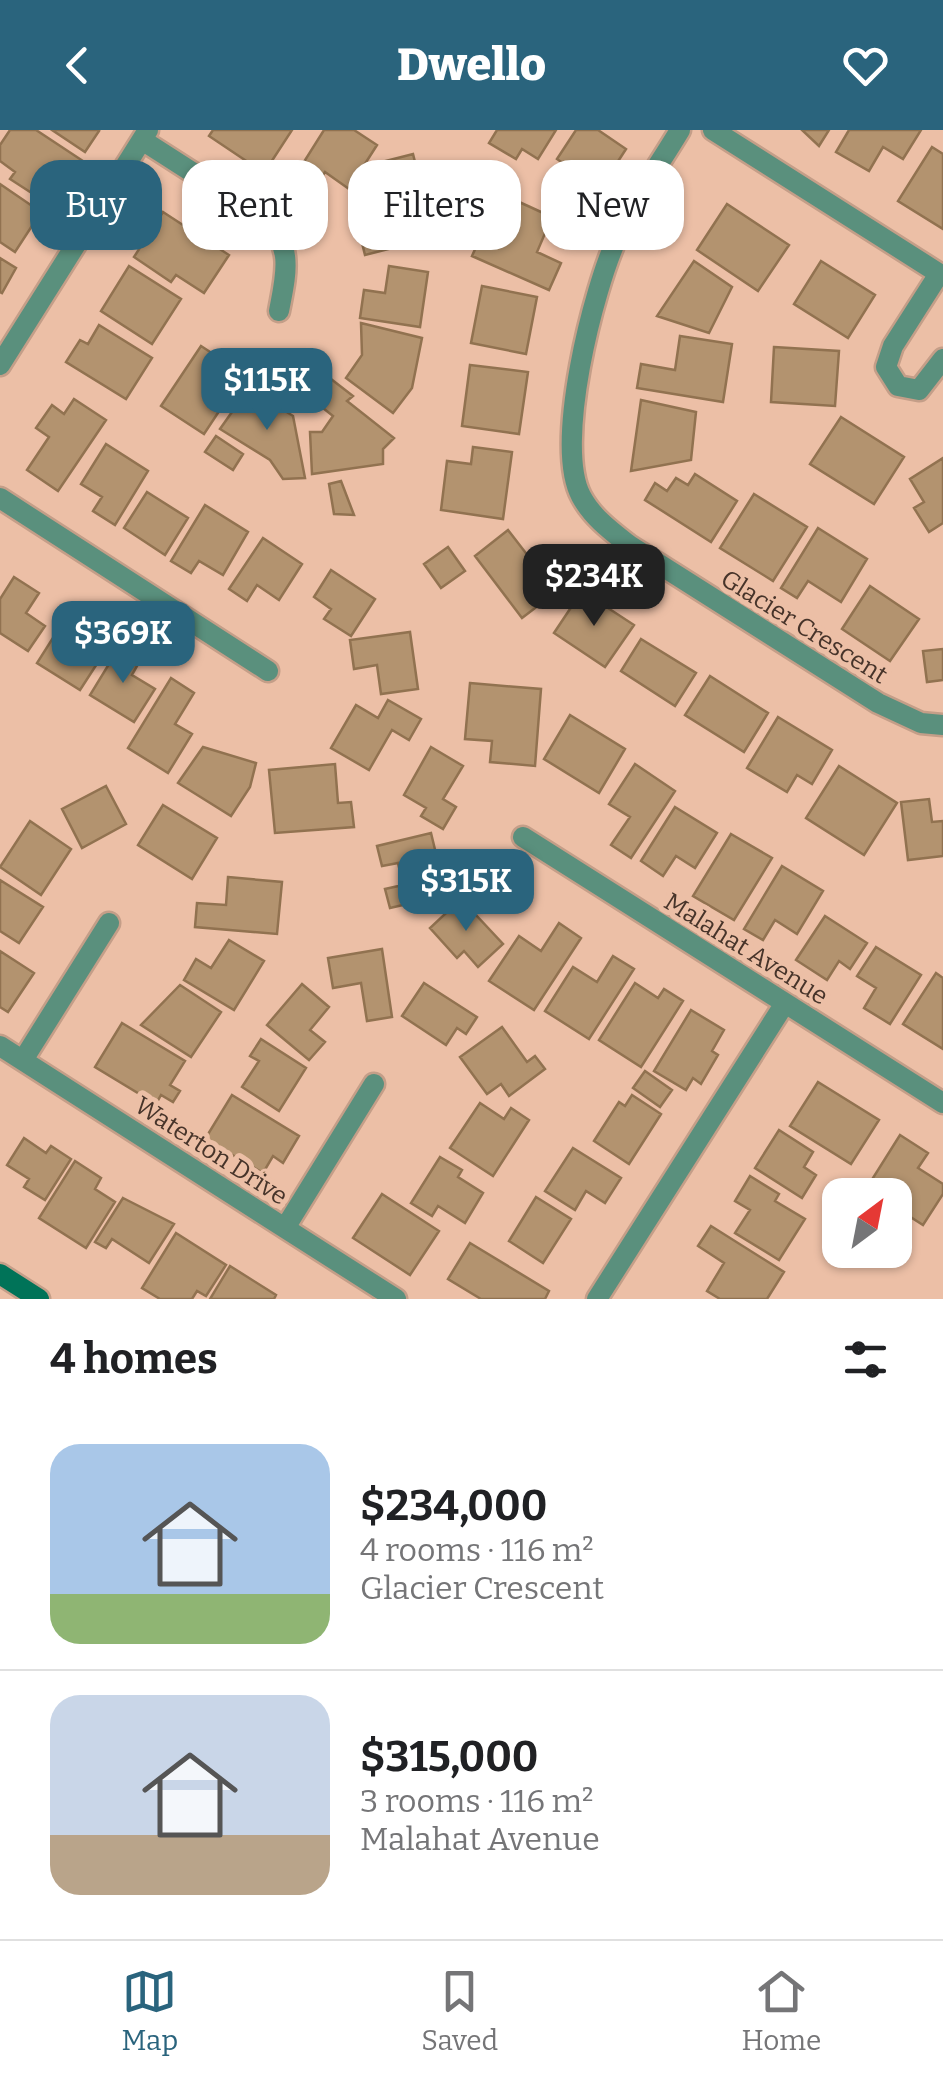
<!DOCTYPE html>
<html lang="en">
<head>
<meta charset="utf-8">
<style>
  :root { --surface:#fff; --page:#f6f6f6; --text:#202124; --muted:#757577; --line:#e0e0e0; --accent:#2a647d }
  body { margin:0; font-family:Bitter,serif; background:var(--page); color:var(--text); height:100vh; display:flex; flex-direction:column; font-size:38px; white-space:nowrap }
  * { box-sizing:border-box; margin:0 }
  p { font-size:32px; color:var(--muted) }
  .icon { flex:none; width:55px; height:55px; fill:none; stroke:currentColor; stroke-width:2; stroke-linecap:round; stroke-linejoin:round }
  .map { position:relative; height:1169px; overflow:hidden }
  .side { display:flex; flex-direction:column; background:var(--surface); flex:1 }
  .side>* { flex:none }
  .guide { position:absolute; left:30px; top:30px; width:885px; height:90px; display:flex; gap:20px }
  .needle { width:65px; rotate:32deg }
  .controls { position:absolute; left:822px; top:1048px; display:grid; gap:20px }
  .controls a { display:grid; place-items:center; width:90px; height:90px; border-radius:20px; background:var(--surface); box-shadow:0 2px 8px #0004; font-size:50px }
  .price { position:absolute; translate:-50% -85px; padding:0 22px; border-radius:20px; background:var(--accent); color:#fff; font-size:32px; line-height:65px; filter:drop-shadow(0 2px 5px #0008) }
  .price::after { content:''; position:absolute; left:50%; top:60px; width:30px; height:22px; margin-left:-15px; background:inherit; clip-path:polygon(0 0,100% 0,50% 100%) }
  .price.on { background:#222; color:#fff }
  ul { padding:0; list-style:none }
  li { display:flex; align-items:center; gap:30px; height:250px; padding:0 50px }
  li+li { border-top:2px solid var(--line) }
  li span { display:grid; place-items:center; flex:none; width:280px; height:200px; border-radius:30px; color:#555 }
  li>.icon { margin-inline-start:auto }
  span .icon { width:120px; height:120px; fill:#fffc; stroke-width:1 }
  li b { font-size:42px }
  h2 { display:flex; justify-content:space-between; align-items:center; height:120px; padding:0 50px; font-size:42px }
  .tag { padding:0 35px; border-radius:30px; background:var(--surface); box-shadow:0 2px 8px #0004; font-size:35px; line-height:90px }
  .tag.on { background:var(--accent); color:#fff }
  header { display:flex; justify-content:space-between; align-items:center; height:130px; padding:0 50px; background:var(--accent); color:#fff; font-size:45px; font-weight:800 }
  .tabs { display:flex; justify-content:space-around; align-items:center; height:140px; border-top:2px solid var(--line); background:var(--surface); font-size:28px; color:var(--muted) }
  .tabs a { display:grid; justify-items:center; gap:5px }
  .tabs .on { color:var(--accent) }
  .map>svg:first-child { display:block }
  .building { fill:#b3936f; stroke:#917250; stroke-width:2.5 }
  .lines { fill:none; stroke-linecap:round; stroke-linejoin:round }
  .street-casing { stroke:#c49e88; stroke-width:25 }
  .secondary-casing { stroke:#c49e88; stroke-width:25 }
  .street { stroke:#5a907d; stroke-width:20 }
  .secondary { stroke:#007358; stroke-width:20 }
  .labels { text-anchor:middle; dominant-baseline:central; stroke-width:10; stroke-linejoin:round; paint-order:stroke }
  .street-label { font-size:25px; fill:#47342a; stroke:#ecbfa6 }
</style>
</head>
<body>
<header><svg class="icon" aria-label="back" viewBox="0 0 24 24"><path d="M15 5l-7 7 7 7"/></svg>Dwello<svg class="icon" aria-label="heart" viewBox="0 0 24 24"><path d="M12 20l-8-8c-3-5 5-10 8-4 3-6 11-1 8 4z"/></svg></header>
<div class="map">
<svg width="943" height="1169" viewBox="0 0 943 1169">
  <rect width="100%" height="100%" fill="#ecbfa6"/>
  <path class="building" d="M10,0H36L86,33L64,65L50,56L41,69L10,49L15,42L0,31V15Z
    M52,0H97L99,1L85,22Z
    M213,0H292L264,43L209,6Z
    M324,0H354L377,15L349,59L325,42L309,66L290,54Z
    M497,0H556L538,29L522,19L516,29L489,13Z
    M576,0H598L626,19L587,79L557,60L571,39L557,29Z
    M802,0H829L819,16Z
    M849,0H921L903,29L883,17L869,41L836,22Z
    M932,17L943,24V99L898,71Z
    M413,24L417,40L444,33L454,69L431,75L439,106L365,125L360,105L372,102L363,68L390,61L382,32Z
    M0,54L41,82L15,122L0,112Z
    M517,71L552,87L537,122L561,133L549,160L472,126L487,93L504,101Z
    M727,74L789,115L758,161L697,120Z
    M163,82L229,125L204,163L176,145L171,152L134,127Z
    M0,128L16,138L2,163L0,162Z
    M694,131L732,157L709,203L657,186Z
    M821,131L875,165L848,208L794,174Z
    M129,136L181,169L152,214L101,181Z
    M389,136L428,142L420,197L360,188L364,160L385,163Z
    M482,156L537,167L526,224L471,213Z
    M361,193L422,208L412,258L393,283L346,248L362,225Z
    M99,195L152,228L126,269L66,232L80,210L88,214Z
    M680,206L732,214L723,272L637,258L641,234L675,240Z
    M201,216L221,229L212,242L235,257L204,304L161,276Z
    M774,217L839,221L835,276L771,272Z
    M470,235L528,242L519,304L462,296Z
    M331,249L353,266L347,271L394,308L383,319V334L312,344L310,302H322L333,286L313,270Z
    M249,258L293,286L305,348L283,349L270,330L220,299Z
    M74,269L106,290L58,361L27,340L49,307L36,298L52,275L64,284Z
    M641,270L696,282L691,330L631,341Z
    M841,287L904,327L874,374L810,334Z
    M216,306L243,324L233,340L205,322Z
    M106,314L148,341L115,395L93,381L102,367L81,354Z
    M473,317L512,322L503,389L441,380L447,331L471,334Z
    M943,328V393L929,402L914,378L924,372L910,349Z
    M695,344L737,371L711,412L645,370L655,353L667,361L676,348L688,355Z
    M341,351L354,385L334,384L329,354Z
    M147,362L188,388L165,425L124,398Z
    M754,364L807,397L773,451L720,418Z
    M205,375L248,402L223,445L199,431L191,443L171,431Z
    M818,398L867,429L841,472L808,451L797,468L781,458Z
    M508,400L556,462L522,488L475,426Z
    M263,408L302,434L279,470L257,455L247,471L229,459Z
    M448,417L465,441L441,458L424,434Z
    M331,440L375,469L351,506L324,489L331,479L314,467Z
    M14,447L39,463L26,483L45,496L28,521L0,503V469Z
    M870,456L919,489L890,531L842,499Z
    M582,461L634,495L605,537L554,503Z
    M70,481L113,509L80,560L37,533Z
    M410,502L418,559L381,564L377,535L354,539L350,510Z
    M641,509L696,543L675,576L621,541Z
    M120,516L141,529L132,545L155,559L134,592L90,565Z
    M943,519V550L927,552L923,521Z
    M710,546L768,583L744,622L685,585Z
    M171,548L194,563L175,594L192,604L168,643L128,618Z
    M470,553L541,559L535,636L490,632L492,611L465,609Z
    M388,570L421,589L409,610L392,600L369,640L331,618L356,575L378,588Z
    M570,585L625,619L599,663L544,629Z
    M778,587L832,620L812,654L797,645L787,662L747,638Z
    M203,617L256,633L250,657L231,686L178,653Z
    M431,617L463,636L443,669L456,677L443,699L421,686L426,678L404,665Z
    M335,634L338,673L351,672L354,697L275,703L269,640Z
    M635,634L675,661L631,728L611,715L630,687L609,674Z
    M839,636L897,673L864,725L806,688Z
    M106,656L126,694L82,718L62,679Z
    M929,669L932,692L943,691V726L908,730L901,672Z
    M163,675L217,708L192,749L138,715Z
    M675,677L717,703L695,738L676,726L663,746L641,731Z
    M30,691L71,719L41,765L0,737Z
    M431,703L446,765L390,778L385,759L403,755L398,733L382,736L377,716Z
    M731,704L772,728L734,790L693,766Z
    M782,736L823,761L797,804L775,790L763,810L744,799Z
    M228,747L282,752L277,804L195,797L197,773L226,775Z
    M0,750L43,777L19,813L0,801Z
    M461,769L503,814L478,837L464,821L457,828L430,798Z
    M825,786L867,813L850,839L839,831L827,850L796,830Z
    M559,793L581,808L534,880L489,851L519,806L541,821Z
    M229,810L264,831L234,880L184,850L196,829L211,838Z
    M876,817L921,845L890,894L864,878L876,858L857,846Z
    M382,819L392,887L367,891L361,853L333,858L328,828Z
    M0,821L34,843L8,882L0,877Z
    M613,826L634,839L589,909L545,881L573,837L597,852Z
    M936,843L943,848V919L903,894Z
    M424,853L477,887L466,904L457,898L446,915L402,886Z
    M635,853L658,868L664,859L683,871L641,937L599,910Z
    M302,854L329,877L310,900L325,912L309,930L267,895Z
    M180,855L221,882L191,927L141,895Z
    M691,880L724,900L712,921L718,925L701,954L693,948L686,960L654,941Z
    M122,893L185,931L170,955L180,961L173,972L161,965L156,974L95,937Z
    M502,897L527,932L535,926L545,939L509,966L501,954L487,964L460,927Z
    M261,909L306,938L279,981L242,957L259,931L250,926Z
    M645,941L672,960L660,977L633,958Z
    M818,952L879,990L851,1034L790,996Z
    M232,965L299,1006L283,1033L273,1026L263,1043L205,1009Z
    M632,965L661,984L629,1034L594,1011L619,972L625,976Z
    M480,973L504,989L511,978L529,990L493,1046L450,1018Z
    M779,1000L813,1022L804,1037L816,1045L802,1068L755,1038Z
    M900,1005L928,1023L918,1038L943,1054V1064L923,1095L895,1077V1065H876L866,1059Z
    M24,1008L46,1023L51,1016L71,1029L45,1070L24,1057L29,1049L7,1035Z
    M573,1018L621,1048L605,1073L586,1061L575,1080L545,1061Z
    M440,1027L462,1040L458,1047L483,1063L465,1093L438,1076L432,1086L411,1073Z
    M75,1031L101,1048L95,1059L115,1072L86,1118L39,1088Z
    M750,1046L779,1064L775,1071L805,1089L779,1130L735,1103L750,1080L735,1071Z
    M382,1064L439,1101L410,1145L353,1108Z
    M536,1067L571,1089L543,1133L509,1111Z
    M123,1068L174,1094L149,1133L112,1109L106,1118L95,1112Z
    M711,1096L784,1142L767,1169H720L707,1161L724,1133L698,1116Z
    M176,1103L226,1135L206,1166L197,1161L192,1169H160L142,1158Z
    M470,1113L549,1161L545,1169H481L448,1149Z
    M230,1136L276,1165L274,1169H210Z"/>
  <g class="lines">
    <defs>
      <path id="street" d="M680,0C659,35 635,68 618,106C593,159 554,315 581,366C592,387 611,401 629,415L878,573L921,593L943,595
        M713,0L943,146
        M142,10L265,89C294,117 286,144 279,181
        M939,144L893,216L886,237L898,256L919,260L943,229
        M0,235L148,0
        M0,368L268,541
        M523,707L943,973
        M0,916L396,1169
        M23,930L109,793
        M285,1098L374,954
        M597,1169L785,873"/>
      <path id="secondary" d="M0,1144L39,1169"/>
    </defs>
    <use href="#street" class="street-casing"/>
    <use href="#secondary" class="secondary-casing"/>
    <use href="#street" class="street"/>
    <use href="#secondary" class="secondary"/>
  </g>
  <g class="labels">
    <g class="street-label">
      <text transform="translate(804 497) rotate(32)">Glacier Crescent</text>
      <text transform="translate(746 819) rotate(32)">Malahat Avenue</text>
      <text transform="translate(211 1021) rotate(33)">Waterton Drive</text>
    </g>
  </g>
</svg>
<div class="controls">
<a><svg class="needle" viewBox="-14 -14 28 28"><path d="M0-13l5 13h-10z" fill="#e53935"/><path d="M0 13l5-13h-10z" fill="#757577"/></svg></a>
</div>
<b class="price" style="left:267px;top:303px">$115K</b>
<b class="price on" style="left:594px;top:499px">$234K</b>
<b class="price" style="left:123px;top:556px">$369K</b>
<b class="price" style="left:466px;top:804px">$315K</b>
<div class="guide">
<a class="tag on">Buy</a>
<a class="tag">Rent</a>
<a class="tag">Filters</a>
<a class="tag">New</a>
</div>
</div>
<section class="side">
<h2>4 homes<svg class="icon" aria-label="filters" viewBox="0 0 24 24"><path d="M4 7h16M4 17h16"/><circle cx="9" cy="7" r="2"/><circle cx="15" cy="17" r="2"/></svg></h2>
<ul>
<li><span style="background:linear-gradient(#a9c7e8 75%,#8fb573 0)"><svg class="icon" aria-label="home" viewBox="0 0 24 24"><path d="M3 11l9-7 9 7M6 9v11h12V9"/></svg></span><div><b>$234,000</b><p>4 rooms · 116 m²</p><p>Glacier Crescent</p></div></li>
<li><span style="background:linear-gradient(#c9d6e8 70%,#b9a48a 0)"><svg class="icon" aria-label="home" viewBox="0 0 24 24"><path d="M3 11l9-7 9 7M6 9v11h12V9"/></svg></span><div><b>$315,000</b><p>3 rooms · 116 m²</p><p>Malahat Avenue</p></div></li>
</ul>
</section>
<nav class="tabs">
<a class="on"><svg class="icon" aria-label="map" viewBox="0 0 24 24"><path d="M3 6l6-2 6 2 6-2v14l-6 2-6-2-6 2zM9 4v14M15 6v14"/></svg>Map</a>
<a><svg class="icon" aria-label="saved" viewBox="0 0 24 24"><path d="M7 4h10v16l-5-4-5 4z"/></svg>Saved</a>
<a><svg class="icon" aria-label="home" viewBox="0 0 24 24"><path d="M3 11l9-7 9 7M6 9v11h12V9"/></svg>Home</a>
</nav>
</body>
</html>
